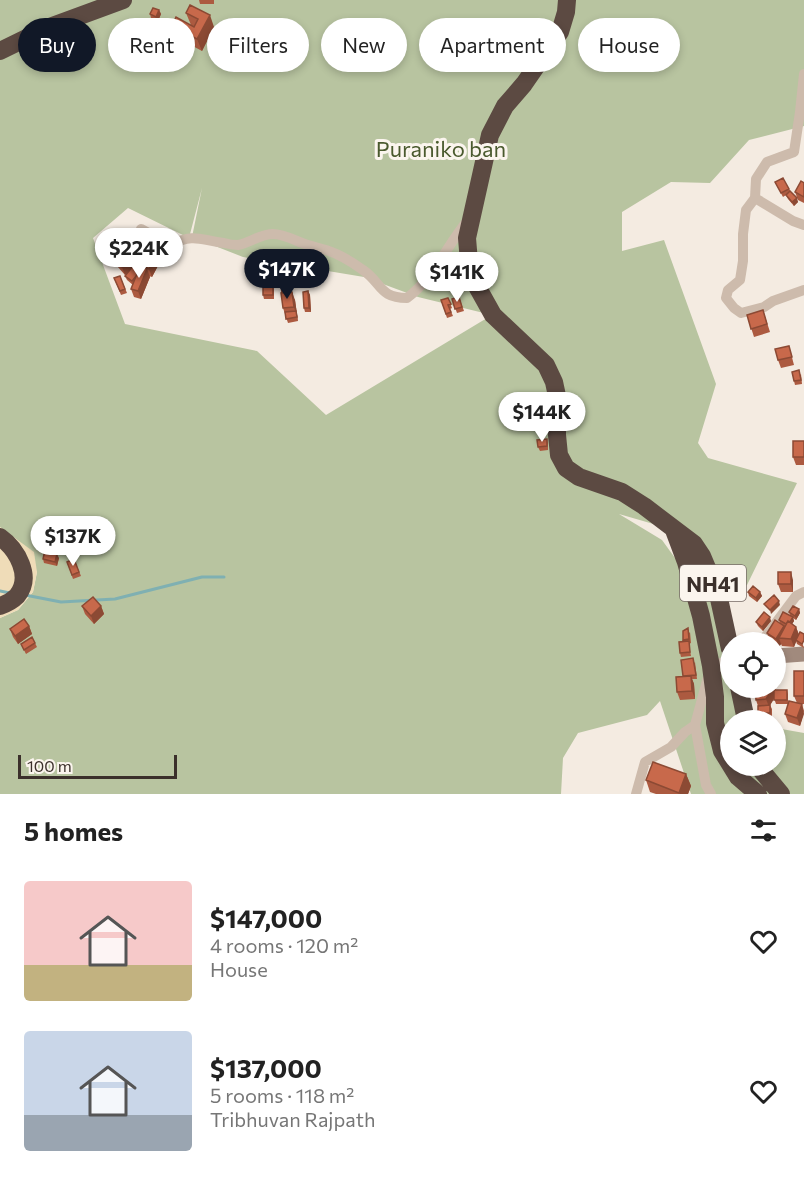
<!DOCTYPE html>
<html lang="en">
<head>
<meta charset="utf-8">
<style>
  :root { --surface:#fff; --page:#f2f2f2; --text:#222; --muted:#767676; --accent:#111827 }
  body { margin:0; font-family:Commissioner,sans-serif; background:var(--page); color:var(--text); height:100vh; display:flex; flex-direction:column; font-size:22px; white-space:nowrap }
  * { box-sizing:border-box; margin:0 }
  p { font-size:20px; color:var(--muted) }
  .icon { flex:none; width:33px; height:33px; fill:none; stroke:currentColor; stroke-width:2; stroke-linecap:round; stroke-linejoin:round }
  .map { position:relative; height:794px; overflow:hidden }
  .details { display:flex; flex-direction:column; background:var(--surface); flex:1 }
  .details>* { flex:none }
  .banner { position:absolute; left:18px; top:18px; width:768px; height:54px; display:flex; gap:12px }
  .controls { position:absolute; left:720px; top:632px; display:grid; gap:12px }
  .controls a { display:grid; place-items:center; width:66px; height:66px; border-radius:50%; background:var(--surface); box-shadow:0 3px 9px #0003; font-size:30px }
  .scale { position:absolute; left:18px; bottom:15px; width:159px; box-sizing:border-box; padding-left:6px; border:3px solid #3b302b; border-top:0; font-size:16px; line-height:21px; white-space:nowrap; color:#3b302b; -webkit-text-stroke:4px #fbf5ee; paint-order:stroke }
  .price { position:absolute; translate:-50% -51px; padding:0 14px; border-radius:21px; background:#fff; color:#222; font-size:20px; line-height:39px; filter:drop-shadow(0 2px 3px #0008) }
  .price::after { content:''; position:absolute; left:50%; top:36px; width:18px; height:14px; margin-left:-9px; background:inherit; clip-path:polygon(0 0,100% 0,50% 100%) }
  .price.on { background:var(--accent); color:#fff }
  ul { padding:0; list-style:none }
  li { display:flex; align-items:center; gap:18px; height:150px; padding:0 24px }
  li span { display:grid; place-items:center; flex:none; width:168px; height:120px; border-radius:6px; color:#555 }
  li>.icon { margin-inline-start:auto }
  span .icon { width:72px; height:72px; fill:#fffc; stroke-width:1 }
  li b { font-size:26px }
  h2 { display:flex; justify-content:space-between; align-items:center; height:72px; padding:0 24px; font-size:26px }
  .tag { padding:0 21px; border-radius:27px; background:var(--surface); box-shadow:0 3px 9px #0003; font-size:21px; line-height:54px }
  .tag.on { background:var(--accent); color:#fff }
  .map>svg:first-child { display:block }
  .green { fill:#b8c4a0; fill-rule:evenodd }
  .sand { fill:#efdcb8 }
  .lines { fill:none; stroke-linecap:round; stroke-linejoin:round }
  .stream { stroke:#7fb0b2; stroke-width:3 }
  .street { stroke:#cdbbac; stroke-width:10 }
  .secondary { stroke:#a18a7d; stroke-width:15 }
  .highway { stroke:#5c4a42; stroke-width:18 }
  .wall { fill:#ac5a40; fill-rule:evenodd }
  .shaded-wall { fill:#8c4a34 }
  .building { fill:#c8694b; stroke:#8c4a34; stroke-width:1.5 }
  .labels { text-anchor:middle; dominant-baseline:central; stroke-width:6; stroke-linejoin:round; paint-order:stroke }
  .shield { fill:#fbf5ee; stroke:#756b66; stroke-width:1.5 }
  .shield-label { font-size:21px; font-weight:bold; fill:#3b302b }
  .park-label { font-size:22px; fill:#4a5a2e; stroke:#fbf5ee }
</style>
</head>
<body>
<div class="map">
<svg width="804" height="794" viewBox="0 0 804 794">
  <rect width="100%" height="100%" fill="#f4ebe1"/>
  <path class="green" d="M0,0H804V126L749,140L710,183L671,182L622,212V251L664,240L716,384L698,443L708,458L797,483L747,585L726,592L730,642V687L752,720H730V765H776V728L804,733V794H691L660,701L647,715L578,733L563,758L561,794H0V618L18,610L33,592L37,572L16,539L0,527ZM202,188L192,237L243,257L364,277L418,297L492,315L326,415L257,351L125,324L93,238L128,208L189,238ZM619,514L674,530L675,558L662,540Z"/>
  <path class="sand" d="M0,527L34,552L37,572L33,592L18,610L0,618Z"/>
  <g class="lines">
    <path class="stream" d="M0,591L10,593
      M25,595L61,602L115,599L202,577H224"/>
    <path class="street" d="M755,198L756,179L767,162L794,152L800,112L804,74
      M804,225L793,221L755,198L746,210L743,234V261L740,280L728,290L726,298L734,308L741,313L764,307L773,301L804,290
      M141,229L170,245C195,233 199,240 224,243C228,244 234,245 238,245C250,243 260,234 273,234C285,234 297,242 308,245C314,247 320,248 326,250C339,254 352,262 363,270C382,283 379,298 407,298C434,278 447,245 468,220
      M760,642L763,640L796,596L804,592
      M636,794L645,762L671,747L685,732L695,725
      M711,794L706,785L695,725L711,666L730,660"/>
    <path class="secondary" d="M776,656L804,654"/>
    <path class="highway" d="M567,0L566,12L560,32L524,84L505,106L490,135L467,238L469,262L474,281L493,315L546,365L554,382L557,396V435L559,455L566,468L579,477L622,492L644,506L694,544L702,556L718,594L730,649
      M0,51L47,28L123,0
      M674,530L686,562L701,616L711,666L715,697V723L722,751L738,777L758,794
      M0,537C17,549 33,577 17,596C12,601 6,604 0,606
      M739,687L746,720
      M759,765L761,770L781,794"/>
  </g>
  <path class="wall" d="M199,0H214V4H200Z
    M159,10L161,14L158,21L151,18L150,14Z
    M186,13L214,27L202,51L176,37L172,26L191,25Z
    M775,182L789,189L798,202L794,206L788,199L786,195L783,197Z
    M804,183V203L798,200L795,192Z
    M139,245L141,252L160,262L152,277L149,276L150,277L141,299L134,297L131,289L133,285L127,280L125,276L130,271L125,275L117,266L114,258L123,251L122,250ZM131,260L136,262L139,270L133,266Z
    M314,261L315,265L309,277L302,274L301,270Z
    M120,276L127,293L121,295L114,278Z
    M273,285L274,289V299H264L263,295Z
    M286,285L288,292L295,300L298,321L288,323L283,308L282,293Z
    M308,291L310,295L311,312H305L304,308Z
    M459,297L464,311L457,313L452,299Z
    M448,298L452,308L450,309L453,316L447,318L441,300Z
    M763,310L770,332L754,337L747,315Z
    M789,346L794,365L781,368L778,360Z
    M801,374L802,384L795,385L794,381Z
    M547,439L548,443V450L540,451L538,447Z
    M804,441V465H796L793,457Z
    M59,558L57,566L44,563L43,559Z
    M74,559L81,576L73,579L67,562Z
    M793,580V592H781L778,584Z
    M748,592H760L762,596L757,602L749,596Z
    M82,606H101L104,614L94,624L85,614Z
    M799,609L800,613L796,620L793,618L794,621L792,624L796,627L804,648L797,644L796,641L794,647L782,646L781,644L779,647L776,644V642L770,641L767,633L780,623L779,620L790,616L789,612Z
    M771,621L763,631L758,626L756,622Z
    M29,626L32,634L18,644L13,637L10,629Z
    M690,632L691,643L689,644L691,656L681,657L680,653L684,642L683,640Z
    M35,643L37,647L26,654L21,644Z
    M695,662L697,679H692L694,684L695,699L680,700L677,692L683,677Z
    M804,671V704H799H802L804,711L800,726L788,722L785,714L797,703L794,696Z
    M755,687H775V690H787L788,694V704H776L774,698L770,705L772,709V717H759L758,713V706L756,700Z
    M686,774L691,786L688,794H656L650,792L646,780Z"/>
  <path class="shaded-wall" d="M159,10L161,14L158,21L156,17Z
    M210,15L214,27L202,51L197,39Z
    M171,38L172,42L168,46L167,42Z
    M797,198L798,202L794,206L792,202Z
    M139,245L142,253L138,263L135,255Z
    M158,254L160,262L152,277L149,269Z
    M297,257L299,261L291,270L290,266Z
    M131,259L134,267L125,275L122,267Z
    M314,261L315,265L309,277L308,273Z
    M147,269L150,277L141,299L138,291Z
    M308,291L310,295L311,312L309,308Z
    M292,292L295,300L298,321L294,307Z
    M57,554L59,558L57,566L55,562Z
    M791,572L793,580V592L791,584Z
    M760,592L762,596L757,602L756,598Z
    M779,601L780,605L771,614L770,610Z
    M101,606L104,614L94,624L91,616Z
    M799,609L800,613L796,620L795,616Z
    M770,617L771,621L763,631L762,627Z
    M793,617L794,621L789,629L788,625Z
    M29,626L32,634L18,644L15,636Z
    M784,626L787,634L779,638L781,644L779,647L776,639Z
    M796,627L799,635L794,647L791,639Z
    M691,676L694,684L695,699L692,691Z
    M772,687H775L776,688L774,699L769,707L766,699Z
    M802,704L804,714L800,726L797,718Z
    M686,774L691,786L688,794H680L679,793Z"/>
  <path class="building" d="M190,5L210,15L197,39L172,26L176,17L194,27L198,19L186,13Z
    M153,8L159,10L156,17L150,14Z
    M165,31L171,38L167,42L161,35Z
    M783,178L789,189L781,193L775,182Z
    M801,181L804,183V197L795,192Z
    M790,191L797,198L792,202L786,195Z
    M126,240L139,245L135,255L122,250Z
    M145,246L158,254L149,269L136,261Z
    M124,251L131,259L122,267L114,258Z
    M293,253L297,257L290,266L286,262Z
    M307,258L314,261L308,273L301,270Z
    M133,266L139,270L137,275L132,281L125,276Z
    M140,266L147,269L138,291L131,289Z
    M120,276L125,289L120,291L114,278Z
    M263,285H273V295H263Z
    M281,285H286L287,292L282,293Z
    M308,291L309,308H304L303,292Z
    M292,292L294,307L283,308L281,293Z
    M459,297L462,307L455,309L452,299Z
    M448,298L451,304L448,305L451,312L446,314L441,300Z
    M763,310L767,324L751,329L747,315Z
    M296,311L297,317L286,319L285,312Z
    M789,346L792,357L778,360L775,349Z
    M799,370L801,380L794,381L792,372Z
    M547,439V446L538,447L537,440Z
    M793,441H804V457H793Z
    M45,550L57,554L55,562L43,559Z
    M74,559L79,572L72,575L67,562Z
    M778,572H791V584H778Z
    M753,586L760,592L756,598L748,592Z
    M774,595L779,601L770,610L764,604Z
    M93,597L101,606L91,616L82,606Z
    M793,606L799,609L795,616L789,612Z
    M764,612L770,617L762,627L756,622Z
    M783,612L793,617L790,622L788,621L786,624L779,620Z
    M24,619L29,626L15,636L10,629Z
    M775,620L784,626L776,639L767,633Z
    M788,621L796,627L791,639L779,638Z
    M688,628L689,639L683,640V631Z
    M800,632L804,634V640L802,644L796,640Z
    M32,637L35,643L24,650L21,644Z
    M689,641L690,652L680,653L679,642Z
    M693,658L696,675L683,676L681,660Z
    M794,671H804V696H794Z
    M691,676L692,691L677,692L676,677Z
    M755,687H772L771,691L766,699L756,700Z
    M774,690H787V700H774Z
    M789,701L802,704L797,718L785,714Z
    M770,705V713H758V706Z
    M653,762L686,774L679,793L646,780Z"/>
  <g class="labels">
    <rect class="shield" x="680" y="565" width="66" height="36" rx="4.5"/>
    <g class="shield-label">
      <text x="713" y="583">NH41</text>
    </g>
    <g class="park-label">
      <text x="441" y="148">Puraniko ban</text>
    </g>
  </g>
</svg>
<div class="controls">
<a><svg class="icon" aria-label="locate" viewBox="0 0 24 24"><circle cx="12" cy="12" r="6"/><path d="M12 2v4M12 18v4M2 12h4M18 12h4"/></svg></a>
<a><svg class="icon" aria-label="layers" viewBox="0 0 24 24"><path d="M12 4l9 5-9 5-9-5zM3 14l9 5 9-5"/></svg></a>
</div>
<div class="scale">100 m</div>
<b class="price" style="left:139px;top:279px">$224K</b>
<b class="price on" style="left:287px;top:300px">$147K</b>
<b class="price" style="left:457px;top:303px">$141K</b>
<b class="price" style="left:542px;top:443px">$144K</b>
<b class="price" style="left:73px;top:567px">$137K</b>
<div class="banner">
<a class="tag on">Buy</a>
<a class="tag">Rent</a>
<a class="tag">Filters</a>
<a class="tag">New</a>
<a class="tag">Apartment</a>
<a class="tag">House</a>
</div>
</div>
<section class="details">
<h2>5 homes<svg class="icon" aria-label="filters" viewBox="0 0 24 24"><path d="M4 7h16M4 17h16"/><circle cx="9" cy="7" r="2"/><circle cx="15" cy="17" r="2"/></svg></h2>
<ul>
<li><span style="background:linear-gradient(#f6c9c9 70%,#c2b280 0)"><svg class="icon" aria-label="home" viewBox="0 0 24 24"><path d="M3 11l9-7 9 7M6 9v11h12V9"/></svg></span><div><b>$147,000</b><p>4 rooms · 120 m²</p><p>House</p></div><svg class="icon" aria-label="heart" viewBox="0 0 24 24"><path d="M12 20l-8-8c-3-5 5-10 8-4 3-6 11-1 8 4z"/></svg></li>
<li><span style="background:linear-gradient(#c9d6e8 70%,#9aa5b1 0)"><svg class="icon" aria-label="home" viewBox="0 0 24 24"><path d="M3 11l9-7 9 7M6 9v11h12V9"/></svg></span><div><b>$137,000</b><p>5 rooms · 118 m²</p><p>Tribhuvan Rajpath</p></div><svg class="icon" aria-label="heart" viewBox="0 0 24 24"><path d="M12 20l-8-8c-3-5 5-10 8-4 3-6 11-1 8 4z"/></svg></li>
</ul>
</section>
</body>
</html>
